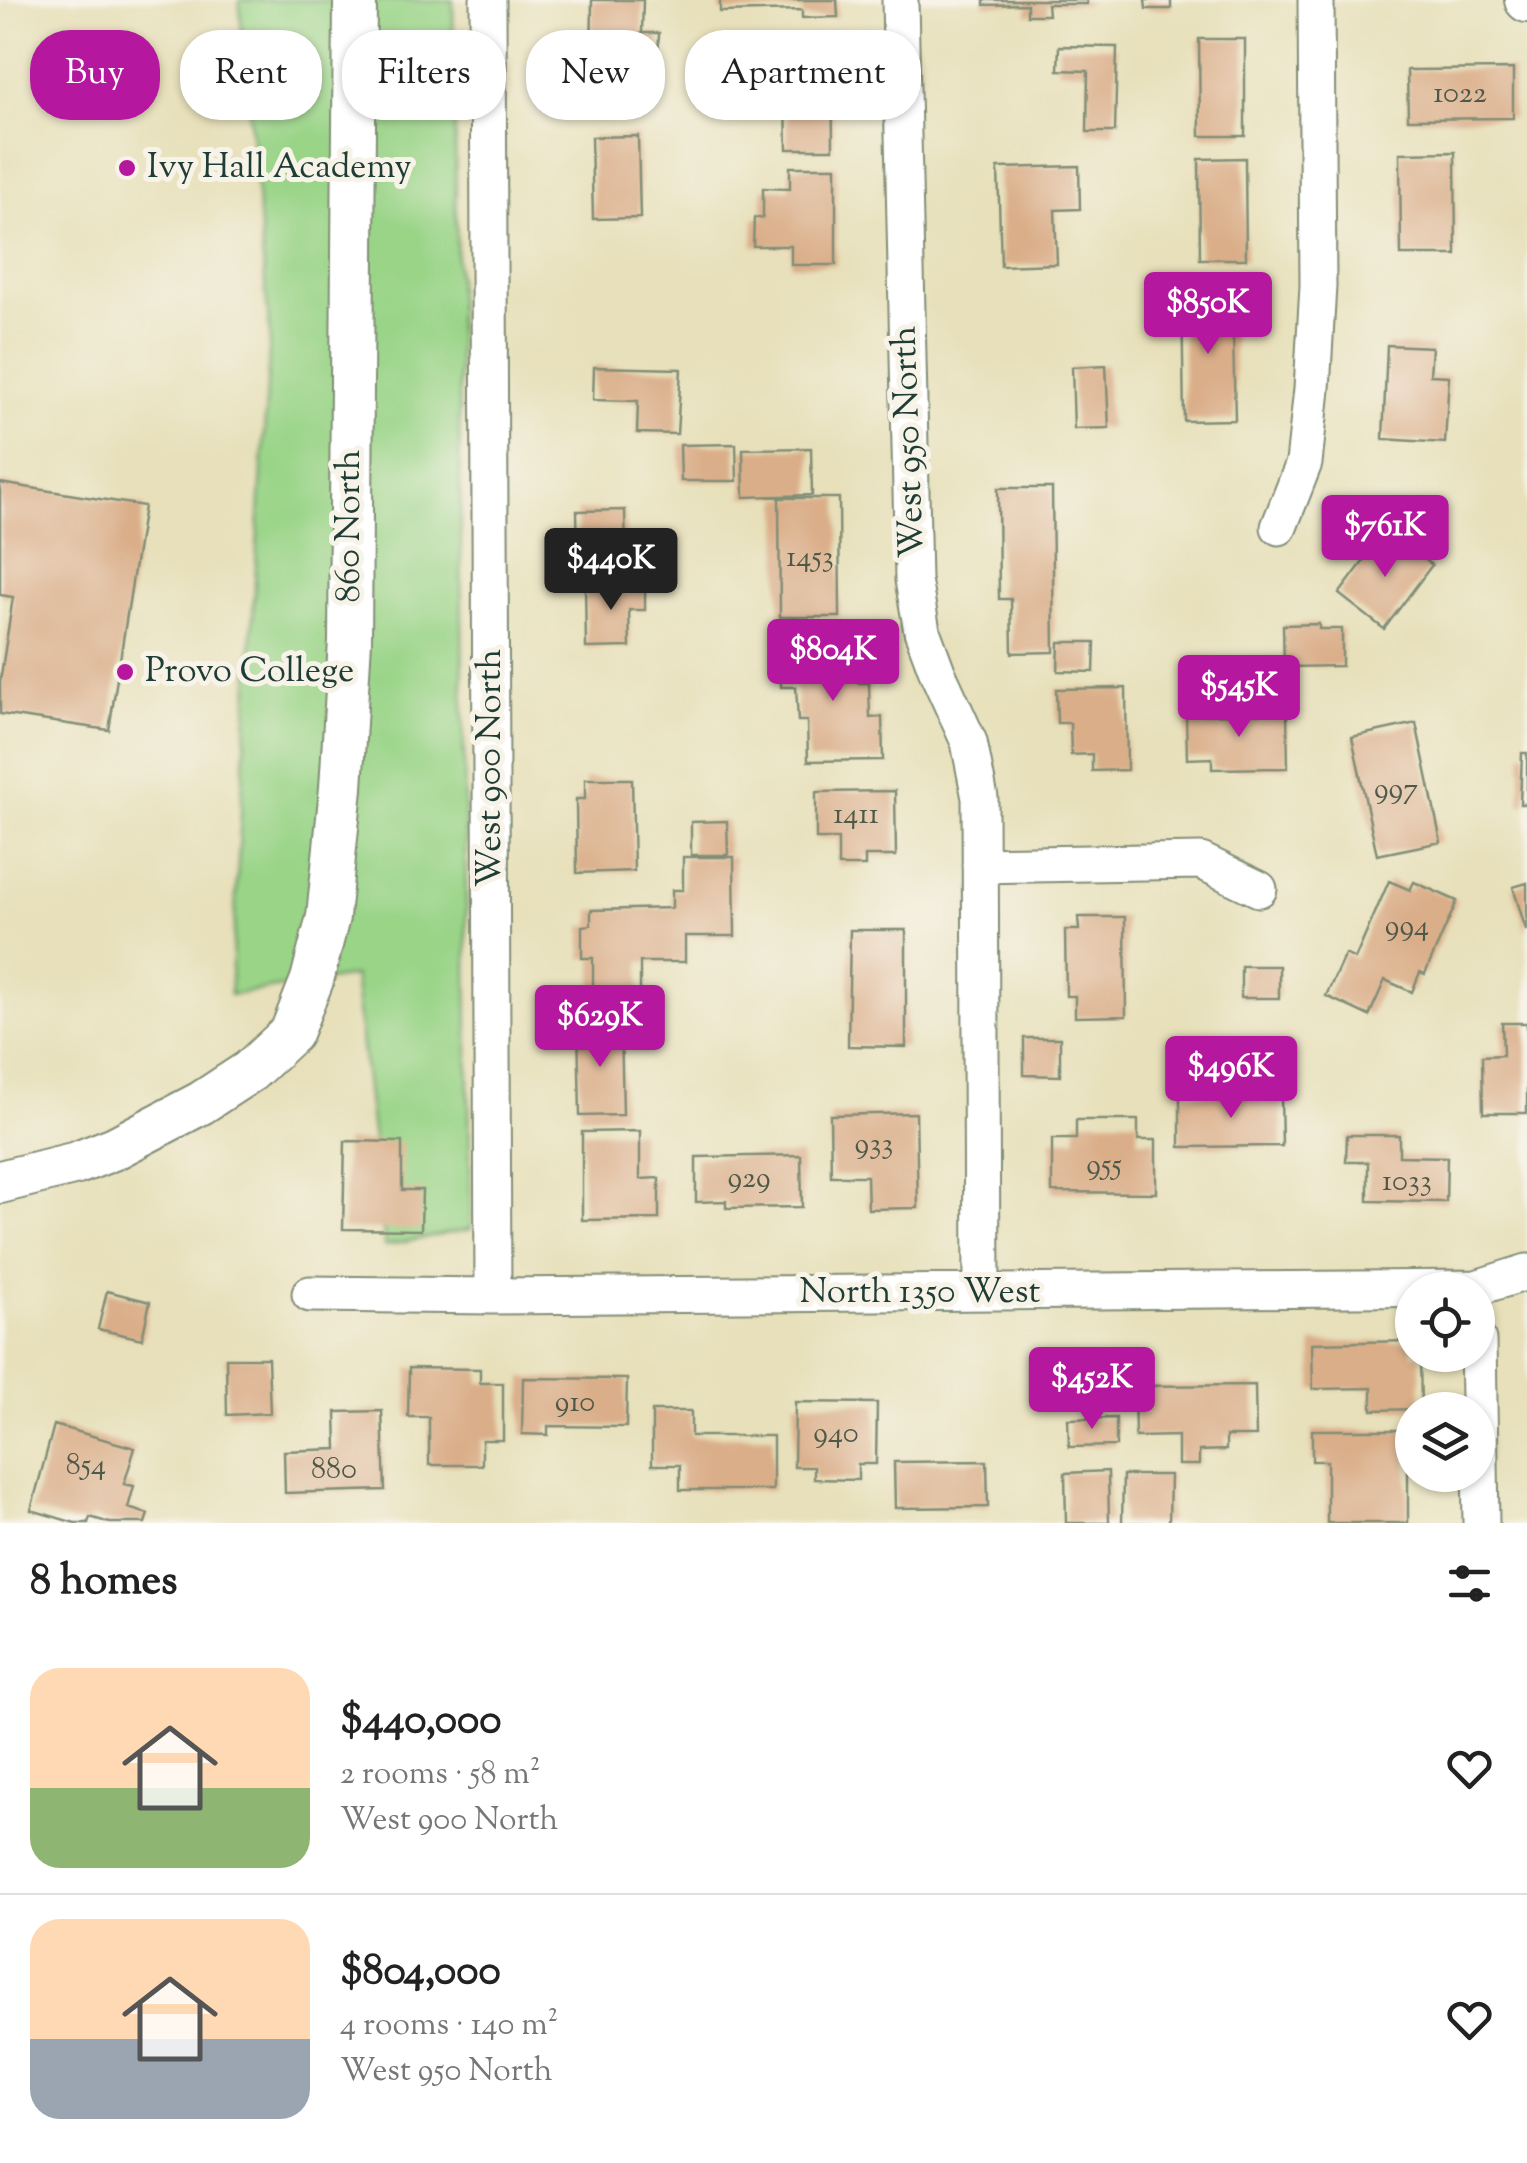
<!DOCTYPE html>
<html lang="en">
<head>
<meta charset="utf-8">
<style>
  :root { --surface:#fff; --page:#f2f2f2; --text:#222; --muted:#767676; --line:#e0e0e0; --accent:#b5179e }
  body { margin:0; font-family:"Sorts Mill Goudy",serif; background:var(--page); color:var(--text); height:100vh; display:flex; flex-direction:column; font-size:38px; white-space:nowrap }
  * { box-sizing:border-box; margin:0 }
  p { font-size:32px; color:var(--muted) }
  .icon { flex:none; width:55px; height:55px; fill:none; stroke:currentColor; stroke-width:2; stroke-linecap:round; stroke-linejoin:round }
  .map { position:relative; height:1523px; overflow:hidden }
  .side { display:flex; flex-direction:column; background:var(--surface); flex:1 }
  .side>* { flex:none }
  .guide { position:absolute; left:30px; top:30px; width:1000px; height:90px; display:flex; gap:20px }
  .tools { position:absolute; left:1395px; top:1272px; display:grid; gap:20px }
  .tools a { display:grid; place-items:center; width:100px; height:100px; border-radius:50%; background:var(--surface); box-shadow:0 2px 8px #0004; font-size:50px }
  .price { position:absolute; translate:-50% -85px; padding:0 22px; border-radius:10px; background:var(--accent); color:#fff; font-size:32px; line-height:65px; filter:drop-shadow(0 2px 5px #0008) }
  .price::after { content:''; position:absolute; left:50%; top:60px; width:30px; height:22px; margin-left:-15px; background:inherit; clip-path:polygon(0 0,100% 0,50% 100%) }
  .price.current { background:#222; color:#fff }
  ul { padding:0; list-style:none }
  li { display:flex; align-items:center; gap:30px; height:250px; padding:0 30px }
  li+li { border-top:2px solid var(--line) }
  li span { display:grid; place-items:center; flex:none; width:280px; height:200px; border-radius:30px; color:#555 }
  li>.icon { margin-inline-start:auto }
  span .icon { width:120px; height:120px; fill:#fffc; stroke-width:1 }
  li b { font-size:42px }
  h2 { display:flex; justify-content:space-between; align-items:center; height:120px; padding:0 30px; font-size:42px }
  .tag { padding:0 35px; border-radius:40px; background:var(--surface); box-shadow:0 2px 8px #0004; font-size:35px; line-height:90px }
  .tag.current { background:var(--accent); color:#fff }
  .map>svg:first-child { display:block }
  .green { fill:#99d487; stroke:#5c885e; stroke-width:2.5 }
  .building { fill:#daae89 }
  .lines { fill:none; stroke-linecap:round; stroke-linejoin:round }
  .minor-casing { stroke:#838e77; stroke-width:39 }
  .tertiary-casing { stroke:#838e77; stroke-width:46 }
  .minor { stroke:#fff; stroke-width:35 }
  .tertiary { stroke:#fff; stroke-width:42 }
  .poi-dot { fill:#b5179e; stroke:#f7f3e8; stroke-width:4 }
  .labels { text-anchor:middle; dominant-baseline:central; stroke-width:10; stroke-linejoin:round; paint-order:stroke }
  .number-label { font-size:30px; fill:#4e5949 }
  .poi-label { font-size:35px; fill:#1f3d34; stroke:#f7f3e8; text-anchor:start }
  .street-label { font-size:35px; fill:#1f3d34; stroke:#f7f3e8 }
</style>
</head>
<body>
<div class="map">
<svg width="1527" height="1523" viewBox="0 0 1527 1523">
  <rect width="100%" height="100%" fill="#f7f3e8"/>
  <filter id="ink" filterUnits="userSpaceOnUse"><feTurbulence type="fractalNoise" baseFrequency=".01" numOctaves="2"/><feDisplacementMap in="SourceGraphic" scale="20" xChannelSelector="R" yChannelSelector="G"/><feConvolveMatrix kernelMatrix="1 2 1 2 8 2 1 2 1" color-interpolation-filters="sRGB"/></filter>
  <filter id="wash" filterUnits="userSpaceOnUse"><feTurbulence type="fractalNoise" baseFrequency=".0048" numOctaves="4" result="noise"/><feDisplacementMap in="SourceGraphic" scale="40" xChannelSelector="R" yChannelSelector="G"/><feGaussianBlur stdDeviation="2.25" result="paint"/><feColorMatrix in="noise" values="0 0 0 0 0 0 0 0 0 0 0 0 0 0 0 0 0 1.4 0 .05"/><feComposite in="paint" operator="in"/></filter>
  <g filter="url(#wash)">
    <rect width="100%" height="100%" fill="#e7e0ba"/>
    <path class="green" d="M239,0H453L471,1229L385,1246L354,976L230,995L270,336Z"/>
    <g id="blocks">
      <path class="building" d="M592,0H643L642,33H659L658,66L591,65Z
        M720,0H837L838,17L802,18V10L720,12Z
        M984,0H1087V4H1047L1048,15H1027V4L984,5Z
        M1145,0H1171V9H1146Z
        M1199,39H1245V136H1200Z
        M1059,46L1117,47L1115,132H1087L1088,71L1058,70Z
        M832,48L833,149H787L785,49Z
        M1513,69V118L1408,119L1407,70Z
        M638,136L640,218L593,219L591,137Z
        M1455,152L1456,255H1401L1400,153Z
        M1245,158L1246,259H1200L1199,159Z
        M1079,166L1080,209L1055,210L1057,264L1001,266L998,168Z
        M790,167H836V265H791V246H753L754,218H763V188L790,189Z
        M1232,292L1235,420L1184,421L1182,293Z
        M1387,345L1432,347L1430,375L1449,376L1445,443L1383,439Z
        M1106,365L1109,428L1074,429L1072,367Z
        M594,367L681,369L677,434L637,433L638,401L593,400Z
        M736,444L737,481H681L680,445Z
        M811,448L812,495L744,497L743,449Z
        M0,483L144,506L109,730L0,714V682L13,597L0,595Z
        M998,488H1052L1054,652L1012,653L1011,599H999Z
        M779,498H839L840,617H780Z
        M625,510L626,557L578,558L577,511Z
        M1387,530L1432,565L1384,629L1339,594Z
        M645,583V610H629L630,647L586,648L585,585Z
        M1319,624V629H1342V666L1284,667L1283,625Z
        M1059,642H1095L1094,672L1058,671Z
        M858,648L859,683H869L870,718L882,717L883,760L808,761L807,721H798L796,687H781L780,649Z
        M1126,688L1127,770L1092,771V754L1071,755L1070,723H1057L1056,689Z
        M1287,713L1288,768L1212,769V758L1187,759L1186,715Z
        M1416,723L1441,842L1377,855L1352,737Z
        M1522,753H1527V804H1520Z
        M585,779H632L634,871L577,873L576,799H585Z
        M895,791L896,856H865V866H838V839H816V792Z
        M727,821L728,855H691V822Z
        M683,857H734L735,936H685V962H640V996L593,997V958H582V926L591,925V910L672,908V890H683Z
        M1389,881L1410,890L1414,882L1457,901L1425,974L1420,972L1412,992L1385,980L1369,1016L1326,996L1345,954L1355,959Z
        M1527,883V930H1526L1513,887Z
        M1078,917H1125L1126,1016L1075,1017V996H1066L1065,930H1079Z
        M850,930H906V1047L848,1046Z
        M1241,966H1279V998H1241Z
        M1502,1023H1527V1113H1483L1482,1056L1503,1055Z
        M621,1024L623,1115L580,1116L578,1025Z
        M1024,1038H1060V1076L1024,1075Z
        M1281,1094L1282,1146L1180,1147V1095Z
        M916,1113L918,1208L868,1209L867,1176H831L830,1115Z
        M1076,1120H1138V1140H1156V1193L1052,1192V1139H1076Z
        M640,1131V1179L659,1178V1219L582,1220V1132Z
        M1347,1135H1399V1156L1447,1157L1446,1202L1368,1201V1162H1346Z
        M345,1141L402,1142V1190H422L421,1230L343,1229Z
        M801,1155L802,1207L726,1208V1201L696,1202V1157Z
        M107,1291L150,1302L142,1339L98,1329Z
        M1412,1341V1355H1420L1421,1409L1372,1410V1388L1313,1389L1312,1343Z
        M226,1358H268L270,1413L227,1415Z
        M409,1368L480,1369V1383H503V1440H482V1465H429V1417H408Z
        M523,1378L627,1379L626,1427L548,1426V1435L522,1434Z
        M1255,1385L1256,1436H1226V1450L1199,1451V1465H1178V1436L1135,1437L1134,1386Z
        M795,1402L877,1403L876,1464H858V1480L814,1479V1467H794Z
        M382,1411L385,1490L285,1493L284,1451L337,1449L336,1412Z
        M652,1411H691V1436H773V1490H680V1465H652Z
        M1116,1418V1446L1069,1447L1068,1419Z
        M54,1425L135,1448L124,1484L134,1486L128,1508L148,1514L145,1523H110L90,1517L88,1523H75L31,1510Z
        M1312,1430H1408V1523H1327V1461H1312Z
        M987,1461L988,1507L895,1508L894,1462Z
        M1108,1471L1109,1523H1066L1065,1473Z
        M1123,1475H1170L1169,1523H1122Z"/>
    </g>
  </g>
  <g filter="url(#ink)">
    <use href="#blocks" fill-opacity="0" stroke="#838e77" stroke-width="2.5"/>
    <g class="lines">
      <defs>
        <path id="minor" d="M488,0L493,1296
          M900,0L913,580L922,631L938,674L969,742L980,798L982,1292
          M1279,527L1304,463L1312,389L1318,286L1316,0
          M980,865L1201,861L1259,889
          M310,1294L493,1296L1476,1288L1527,1272
          M1478,1340L1481,1523"/>
        <path id="tertiary" d="M1526,0L1527,1
          M0,1182L77,1163L115,1148L201,1103L250,1071L291,1033L312,980L328,917L341,788L350,641L355,0"/>
      </defs>
      <use href="#minor" class="minor-casing"/>
      <use href="#tertiary" class="tertiary-casing"/>
      <use href="#minor" class="minor"/>
      <use href="#tertiary" class="tertiary"/>
    </g>
  </g>
  <g class="poi-dot">
    <circle cx="127" cy="168" r="10"/>
    <circle cx="125" cy="672" r="10"/>
  </g>
  <g class="labels">
    <g class="number-label">
      <text x="1460" y="94">1022</text>
      <text x="810" y="558">1453</text>
      <text x="1396" y="790">997</text>
      <text x="856" y="815">1411</text>
      <text x="1407" y="927">994</text>
      <text x="874" y="1145">933</text>
      <text x="1104" y="1166">955</text>
      <text x="749" y="1179">929</text>
      <text x="1407" y="1182">1033</text>
      <text x="575" y="1403">910</text>
      <text x="836" y="1434">940</text>
      <text x="86" y="1466">854</text>
      <text x="334" y="1470">880</text>
    </g>
    <g class="poi-label">
      <text x="147" y="168">Ivy Hall Academy</text>
      <text x="145" y="672">Provo College</text>
    </g>
    <g class="street-label">
      <text transform="translate(910 442) rotate(-92)">West 950 North</text>
      <text transform="translate(350 526) rotate(-90)">860 North</text>
      <text transform="translate(491 768) rotate(-90)">West 900 North</text>
      <text x="920" y="1293">North 1350 West</text>
    </g>
  </g>
</svg>
<div class="tools">
<a><svg class="icon" aria-label="locate" viewBox="0 0 24 24"><circle cx="12" cy="12" r="6"/><path d="M12 2v4M12 18v4M2 12h4M18 12h4"/></svg></a>
<a><svg class="icon" aria-label="layers" viewBox="0 0 24 24"><path d="M12 4l9 5-9 5-9-5zM3 14l9 5 9-5"/></svg></a>
</div>
<b class="price" style="left:1208px;top:357px">$850K</b>
<b class="price" style="left:1385px;top:580px">$761K</b>
<b class="price current" style="left:611px;top:613px">$440K</b>
<b class="price" style="left:833px;top:704px">$804K</b>
<b class="price" style="left:1239px;top:740px">$545K</b>
<b class="price" style="left:600px;top:1070px">$629K</b>
<b class="price" style="left:1231px;top:1121px">$496K</b>
<b class="price" style="left:1092px;top:1432px">$452K</b>
<div class="guide">
<a class="tag current">Buy</a>
<a class="tag">Rent</a>
<a class="tag">Filters</a>
<a class="tag">New</a>
<a class="tag">Apartment</a>
</div>
</div>
<section class="side">
<h2>8 homes<svg class="icon" aria-label="filters" viewBox="0 0 24 24"><path d="M4 7h16M4 17h16"/><circle cx="9" cy="7" r="2"/><circle cx="15" cy="17" r="2"/></svg></h2>
<ul>
<li><span style="background:linear-gradient(#ffd9b3 60%,#8fb573 0)"><svg class="icon" aria-label="home" viewBox="0 0 24 24"><path d="M3 11l9-7 9 7M6 9v11h12V9"/></svg></span><div><b>$440,000</b><p>2 rooms · 58 m²</p><p>West 900 North</p></div><svg class="icon" aria-label="heart" viewBox="0 0 24 24"><path d="M12 20l-8-8c-3-5 5-10 8-4 3-6 11-1 8 4z"/></svg></li>
<li><span style="background:linear-gradient(#ffd9b3 60%,#9aa5b1 0)"><svg class="icon" aria-label="home" viewBox="0 0 24 24"><path d="M3 11l9-7 9 7M6 9v11h12V9"/></svg></span><div><b>$804,000</b><p>4 rooms · 140 m²</p><p>West 950 North</p></div><svg class="icon" aria-label="heart" viewBox="0 0 24 24"><path d="M12 20l-8-8c-3-5 5-10 8-4 3-6 11-1 8 4z"/></svg></li>
</ul>
</section>
</body>
</html>
